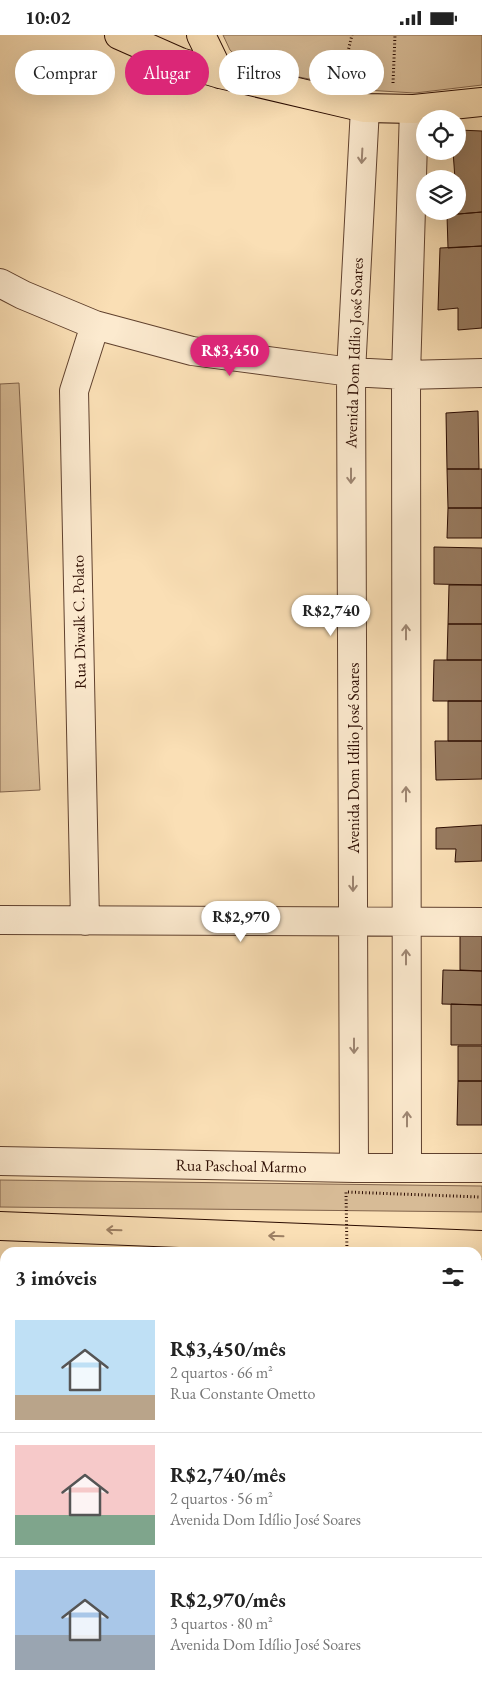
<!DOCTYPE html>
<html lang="pt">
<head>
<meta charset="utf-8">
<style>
  :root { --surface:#fff; --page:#f2f2f2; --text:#222; --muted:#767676; --line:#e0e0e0; --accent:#db2777 }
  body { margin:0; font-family:"EB Garamond",serif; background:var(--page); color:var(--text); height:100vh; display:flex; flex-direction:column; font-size:19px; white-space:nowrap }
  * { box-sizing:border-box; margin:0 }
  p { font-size:16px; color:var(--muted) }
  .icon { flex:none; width:28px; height:28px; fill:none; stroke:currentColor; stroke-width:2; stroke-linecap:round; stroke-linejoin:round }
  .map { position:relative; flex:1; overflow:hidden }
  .drawer { position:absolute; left:0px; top:1212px; width:482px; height:446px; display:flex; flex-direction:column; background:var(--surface); border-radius:15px 15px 0 0; box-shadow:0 5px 20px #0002 }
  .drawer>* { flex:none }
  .banner { position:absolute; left:15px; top:15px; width:452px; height:45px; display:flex; gap:10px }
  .buttons { position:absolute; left:416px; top:75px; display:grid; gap:10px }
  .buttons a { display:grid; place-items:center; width:50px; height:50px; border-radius:50%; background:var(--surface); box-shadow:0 5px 20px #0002; font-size:25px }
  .price { position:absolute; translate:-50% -42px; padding:0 11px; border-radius:18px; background:#fff; color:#222; font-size:16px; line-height:32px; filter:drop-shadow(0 1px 2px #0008) }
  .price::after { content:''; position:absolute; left:50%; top:30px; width:15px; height:11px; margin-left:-8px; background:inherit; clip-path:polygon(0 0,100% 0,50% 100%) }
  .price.on { background:var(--accent); color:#fff }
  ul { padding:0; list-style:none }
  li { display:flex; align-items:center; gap:15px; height:125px; padding:0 15px }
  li+li { border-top:1px solid var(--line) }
  li span { display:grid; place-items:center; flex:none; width:140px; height:100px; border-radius:0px; color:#555 }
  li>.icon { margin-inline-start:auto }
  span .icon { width:60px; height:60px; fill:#fffc; stroke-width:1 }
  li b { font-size:21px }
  h2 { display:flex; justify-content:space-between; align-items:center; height:60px; padding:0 15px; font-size:21px }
  .pill { padding:0 18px; border-radius:22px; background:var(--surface); box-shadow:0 5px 20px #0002; font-size:18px; line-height:45px }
  .pill.on { background:var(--accent); color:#fff }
  .status { display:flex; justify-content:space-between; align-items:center; height:35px; padding:0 25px; background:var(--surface); direction:ltr }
  .status svg { height:14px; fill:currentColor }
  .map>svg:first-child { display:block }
  .green { fill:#d7bb96; stroke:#82644c }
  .building { fill:#977a5f; stroke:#2c0c01 }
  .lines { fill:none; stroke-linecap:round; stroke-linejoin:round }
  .minor-casing { stroke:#60412e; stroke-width:30 }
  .major-casing { stroke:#2c0c01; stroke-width:30 }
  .highway-casing { stroke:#2c0c01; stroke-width:30 }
  .path { stroke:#2c0c01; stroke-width:3; stroke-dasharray:1 2.5; stroke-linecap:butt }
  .minor { stroke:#fceacf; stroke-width:28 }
  .major { stroke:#fadfb5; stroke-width:28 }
  .highway { stroke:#fadfb5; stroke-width:28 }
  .path-bridge { stroke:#2c0c01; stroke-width:3; stroke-dasharray:1 2.5; stroke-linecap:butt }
  .oneway { stroke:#9e8672 }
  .oneway2 { stroke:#9d8064 }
  .labels { text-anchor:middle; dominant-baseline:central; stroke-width:4; stroke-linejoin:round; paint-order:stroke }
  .street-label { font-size:16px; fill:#2c0c01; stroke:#fceacf }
</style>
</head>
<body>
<div class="status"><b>10:02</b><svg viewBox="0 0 49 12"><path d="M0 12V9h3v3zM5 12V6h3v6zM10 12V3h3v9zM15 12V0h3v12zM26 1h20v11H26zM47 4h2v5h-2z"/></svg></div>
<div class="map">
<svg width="482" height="1658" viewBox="0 0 482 1658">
  <rect width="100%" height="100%" fill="#fadfb5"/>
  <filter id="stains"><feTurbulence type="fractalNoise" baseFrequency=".004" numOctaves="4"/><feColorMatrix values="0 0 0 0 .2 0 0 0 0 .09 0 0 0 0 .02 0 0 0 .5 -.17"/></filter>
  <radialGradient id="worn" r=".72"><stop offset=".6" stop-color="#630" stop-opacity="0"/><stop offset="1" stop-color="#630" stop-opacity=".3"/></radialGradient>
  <path class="green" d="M223,0H482V50L415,58L365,55L248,32L230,15Z
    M19,348L40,755L0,757V349Z
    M0,1145L482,1151V1177L0,1172Z"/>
  <path class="building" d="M458,95L482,96V177L458,179V144H455L453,116H458Z
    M482,177V211L448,213L447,180Z
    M482,211V293L458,295V273L438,275L440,213Z
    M478,376L479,434H447L446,378Z
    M447,434H482V473H448Z
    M448,473H482V503H447Z
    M434,512L482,513V550L434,549Z
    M449,550H482V589H448Z
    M448,589H482V625H447Z
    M434,625H482V666H433Z
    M448,666H482V706H448Z
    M435,706H482V744L436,745Z
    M482,790V826L455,827L456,814H436V793Z
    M460,900H482V936L460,935Z
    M443,935L482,936V970L442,969Z
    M451,969L482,970V1010H451Z
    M458,1011H482V1046H458Z
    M458,1046H482V1090H457Z"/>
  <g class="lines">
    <defs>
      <path id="minor" d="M0,248L23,260L95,290L192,316L351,337L406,340L482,338
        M0,885L482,887
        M85,886L74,356L95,290
        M0,1126L354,1133H482
        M354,1133L351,337L365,73
        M407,1133L406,340L414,74
        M0,1321H5
        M478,1331H482
        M0,1500L5,1495
        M22,1654L67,1658
        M197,1658L201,1654"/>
      <path id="major" d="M119,0L180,27L220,39L365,73L414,74L482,67
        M201,0L220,39"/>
      <path id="highway" d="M0,1191L482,1210
        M0,1259H5
        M478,1261H482"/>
    </defs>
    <use href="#minor" class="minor-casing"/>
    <use href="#major" class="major-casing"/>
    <use href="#highway" class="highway-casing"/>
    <path class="path" d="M342,41L352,0
      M393,48L395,0
      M478,1300H482"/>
    <use href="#minor" class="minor"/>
    <use href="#major" class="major"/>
    <use href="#highway" class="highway"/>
    <path class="path-bridge" d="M347,1218L346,1157L480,1162"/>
  </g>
  <defs><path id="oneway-shaft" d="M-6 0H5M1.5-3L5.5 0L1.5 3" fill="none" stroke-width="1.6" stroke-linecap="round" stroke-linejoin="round" transform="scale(1.25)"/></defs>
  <g class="oneway">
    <use href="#oneway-shaft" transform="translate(362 121) rotate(93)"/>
    <use href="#oneway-shaft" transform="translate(351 441) rotate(90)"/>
    <use href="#oneway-shaft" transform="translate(406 597) rotate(-90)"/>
    <use href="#oneway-shaft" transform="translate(406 759) rotate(-90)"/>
    <use href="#oneway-shaft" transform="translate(353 849) rotate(90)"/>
    <use href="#oneway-shaft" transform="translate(406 922) rotate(-90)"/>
    <use href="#oneway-shaft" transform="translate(354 1011) rotate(90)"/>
    <use href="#oneway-shaft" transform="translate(407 1084) rotate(-90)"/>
  </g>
  <g class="oneway2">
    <use href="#oneway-shaft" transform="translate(114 1195) rotate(-178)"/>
    <use href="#oneway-shaft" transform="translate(276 1201) rotate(-178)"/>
  </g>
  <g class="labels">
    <g class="street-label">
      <text transform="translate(354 318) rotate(-88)">Avenida Dom Idílio José Soares</text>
      <text transform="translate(79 587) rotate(-91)">Rua Diwalk C. Polato</text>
      <text transform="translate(353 723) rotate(-90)">Avenida Dom Idílio José Soares</text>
      <text transform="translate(241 1131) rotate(1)">Rua Paschoal Marmo</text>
    </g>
  </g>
  <rect width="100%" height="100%" filter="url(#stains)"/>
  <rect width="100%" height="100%" fill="url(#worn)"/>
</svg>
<div class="buttons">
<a><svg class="icon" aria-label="locate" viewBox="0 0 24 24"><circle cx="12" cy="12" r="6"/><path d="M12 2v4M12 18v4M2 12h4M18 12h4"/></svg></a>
<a><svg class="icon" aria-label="layers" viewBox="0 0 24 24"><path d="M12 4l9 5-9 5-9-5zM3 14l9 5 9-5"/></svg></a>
</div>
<b class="price on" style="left:230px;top:342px">R$3,450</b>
<b class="price" style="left:331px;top:602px">R$2,740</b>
<b class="price" style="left:241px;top:908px">R$2,970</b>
<div class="banner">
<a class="pill">Comprar</a>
<a class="pill on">Alugar</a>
<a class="pill">Filtros</a>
<a class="pill">Novo</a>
</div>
<section class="drawer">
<h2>3 imóveis<svg class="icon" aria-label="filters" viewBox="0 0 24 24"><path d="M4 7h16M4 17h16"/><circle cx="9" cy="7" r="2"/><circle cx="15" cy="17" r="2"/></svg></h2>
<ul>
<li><span style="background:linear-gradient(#bfe0f5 75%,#b9a48a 0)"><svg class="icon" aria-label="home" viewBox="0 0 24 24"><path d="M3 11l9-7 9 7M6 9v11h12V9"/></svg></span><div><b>R$3,450/mês</b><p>2 quartos · 66 m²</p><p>Rua Constante Ometto</p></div></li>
<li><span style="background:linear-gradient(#f6c9c9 70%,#7fa58c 0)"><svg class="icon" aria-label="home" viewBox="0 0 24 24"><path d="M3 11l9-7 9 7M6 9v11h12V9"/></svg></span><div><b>R$2,740/mês</b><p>2 quartos · 56 m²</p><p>Avenida Dom Idílio José Soares</p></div></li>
<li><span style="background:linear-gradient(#a9c7e8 65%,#9aa5b1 0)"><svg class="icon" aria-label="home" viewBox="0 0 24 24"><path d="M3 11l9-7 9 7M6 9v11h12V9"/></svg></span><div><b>R$2,970/mês</b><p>3 quartos · 80 m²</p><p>Avenida Dom Idílio José Soares</p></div></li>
</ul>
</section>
</div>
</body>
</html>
